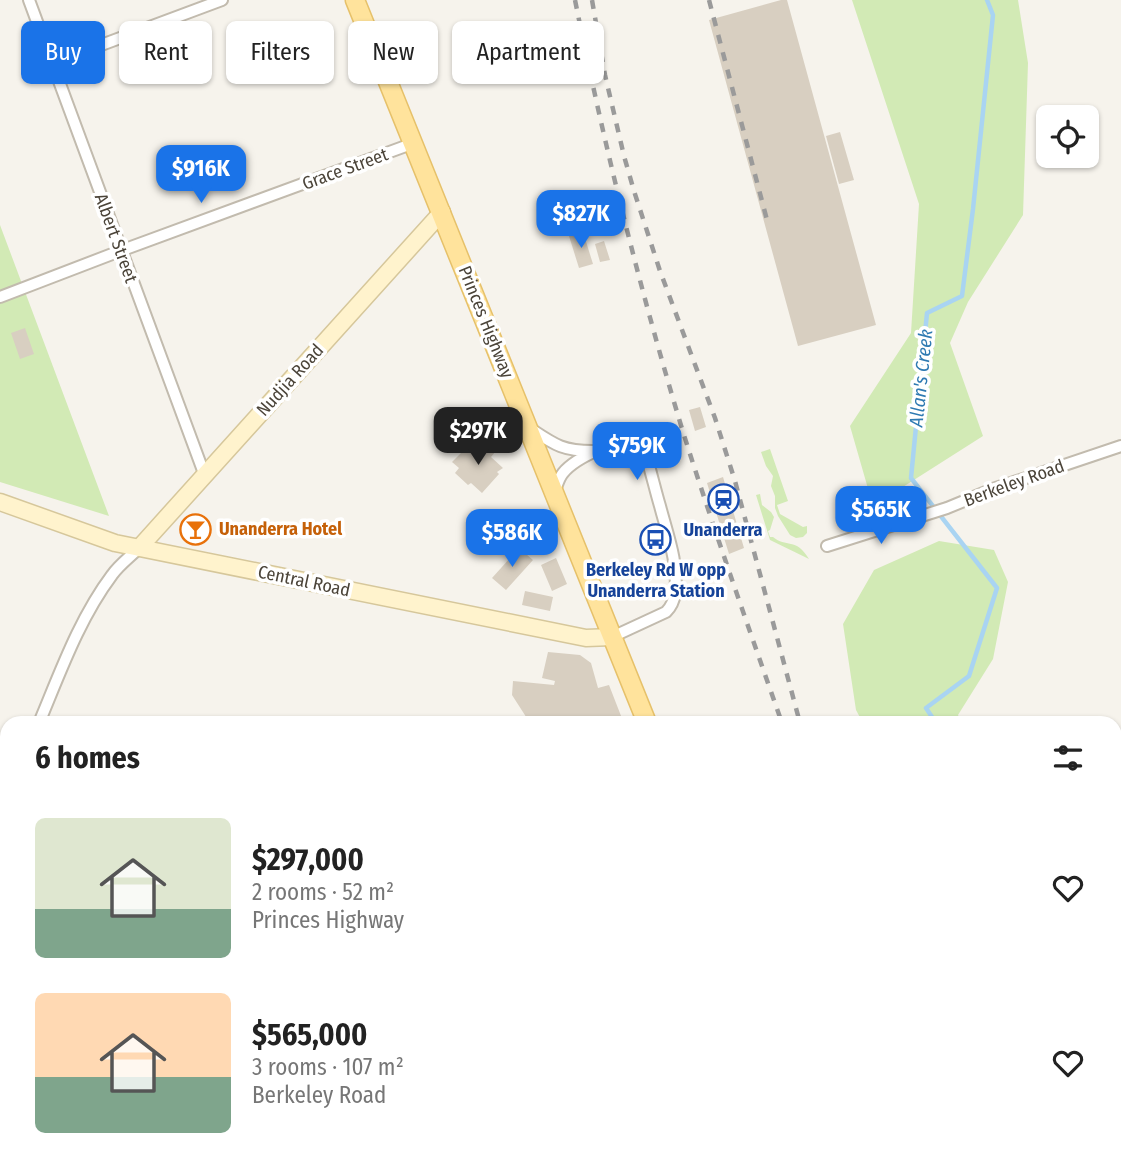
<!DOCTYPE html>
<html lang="en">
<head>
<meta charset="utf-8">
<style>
  :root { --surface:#fff; --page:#f6f6f6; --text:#222; --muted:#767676; --accent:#1a73e8 }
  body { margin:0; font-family:"Fira Sans Condensed",sans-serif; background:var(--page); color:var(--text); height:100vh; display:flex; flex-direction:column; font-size:26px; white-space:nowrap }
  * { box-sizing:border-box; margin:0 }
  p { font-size:23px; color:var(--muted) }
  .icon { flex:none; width:38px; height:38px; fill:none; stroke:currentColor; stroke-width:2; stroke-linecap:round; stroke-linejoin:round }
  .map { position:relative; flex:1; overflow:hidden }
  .panel { position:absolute; left:0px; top:716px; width:1122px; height:450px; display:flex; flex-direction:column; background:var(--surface); border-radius:21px 21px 0 0; box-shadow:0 2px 5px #0004 }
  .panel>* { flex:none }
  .guide { position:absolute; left:21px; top:21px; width:700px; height:63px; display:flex; gap:14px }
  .fabs { position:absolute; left:1036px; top:105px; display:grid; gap:14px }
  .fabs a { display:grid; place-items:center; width:63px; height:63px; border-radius:10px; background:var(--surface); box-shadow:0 2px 5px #0004; font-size:35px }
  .price { position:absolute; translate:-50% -60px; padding:0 16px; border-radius:14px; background:var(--accent); color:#fff; font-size:23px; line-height:46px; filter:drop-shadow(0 2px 4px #0008) }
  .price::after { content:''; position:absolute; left:50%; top:42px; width:21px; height:16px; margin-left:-10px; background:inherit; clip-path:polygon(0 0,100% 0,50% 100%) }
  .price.selected { background:#222; color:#fff }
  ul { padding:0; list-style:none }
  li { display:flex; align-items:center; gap:21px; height:175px; padding:0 35px }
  li span { display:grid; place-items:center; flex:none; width:196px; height:140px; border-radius:10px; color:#555 }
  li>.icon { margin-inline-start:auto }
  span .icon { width:84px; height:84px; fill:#fffc; stroke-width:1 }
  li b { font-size:30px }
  h2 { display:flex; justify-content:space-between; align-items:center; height:84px; padding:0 35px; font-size:30px }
  .tag { padding:0 24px; border-radius:10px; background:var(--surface); box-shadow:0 2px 5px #0004; font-size:24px; line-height:63px }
  .tag.selected { background:var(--accent); color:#fff }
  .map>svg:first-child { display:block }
  .green { fill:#d2eab5 }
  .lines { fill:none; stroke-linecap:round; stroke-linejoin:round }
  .stream { stroke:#a9d4f2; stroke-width:4.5 }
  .building { fill:#d8cfc1 }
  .street-casing { stroke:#c2bbae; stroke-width:14 }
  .secondary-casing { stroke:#d6c79b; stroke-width:19 }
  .primary-casing { stroke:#e6c16a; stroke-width:21 }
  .street { stroke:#fff; stroke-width:10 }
  .secondary { stroke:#fff3cd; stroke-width:16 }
  .primary { stroke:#ffe39c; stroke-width:18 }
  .rail { stroke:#9a9a9a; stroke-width:4.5; stroke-dasharray:9 9; stroke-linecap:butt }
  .labels { text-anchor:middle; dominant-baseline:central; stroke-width:7; stroke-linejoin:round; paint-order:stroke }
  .street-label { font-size:18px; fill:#4b4439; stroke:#fff }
  .food-label { font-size:18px; font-weight:bold; fill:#c56008; stroke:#fff; text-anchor:start }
  .transit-label { font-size:18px; font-weight:bold; fill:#164399; stroke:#fff }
  .water-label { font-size:19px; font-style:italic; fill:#2e7ab2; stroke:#fff }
</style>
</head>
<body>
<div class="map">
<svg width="1121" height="1165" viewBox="0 0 1121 1165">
  <rect width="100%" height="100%" fill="#f6f3ec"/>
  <path class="green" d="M852,0H1018L1028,63L1023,215L968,302L950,343L983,436L873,506L850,426L911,333L919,204Z
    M0,225L109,516L0,482Z
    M770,449L788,501L777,505L780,514L803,527L807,526V533L803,537L796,538L790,535L778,516L775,508V496L771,486L773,476L766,466L761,452Z
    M760,494L762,505L771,512L774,517L770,530L768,531L770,537H773C786,548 796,537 809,559L770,540L756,495Z
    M939,541L994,550L1008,582L993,659L958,715L962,723H863L856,710L843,624L874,570Z"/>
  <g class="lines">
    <path class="stream" d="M936,723L926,708L969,676L997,588L911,478L927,313L962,296L973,209L993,15L987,0
      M1016,1158L1018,1165
      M836,1165L848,1158"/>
  </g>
  <path class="building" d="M781,0H787L876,325L798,346L709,20Z
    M840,132L854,180L839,184L826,136Z
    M583,232L593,264L579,268L569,236Z
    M604,241L610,260L600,262L595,244Z
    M25,328L34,354L20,359L11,333Z
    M700,407L706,427L695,431L689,410Z
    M488,444L496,451L491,457L503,468L497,472L499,474L482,493L471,483L468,485L455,473L459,468L452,462L468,446L474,451L477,447L482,452Z
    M723,477L744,548L729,554L707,483Z
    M519,548L533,560L506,590L492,578Z
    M556,558L567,584L552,591L541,565Z
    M525,591L553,597L550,611L522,605Z
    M548,652L580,655L591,663L598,688L609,685L623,721L616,723H530L512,695L513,681L554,685L555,681L542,678Z"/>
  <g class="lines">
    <defs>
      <path id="street" d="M29,0L205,476
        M53,63L222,0
        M0,297L120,251L414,143
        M531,429C555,445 563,451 593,451
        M554,493C557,486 558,479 563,473C575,458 621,436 639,442L643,447C650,466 654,486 660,506C667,533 679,564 675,593C674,601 672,606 666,612L612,637
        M827,546L947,508L993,489L1121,446
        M39,723C60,673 79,619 112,575C119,565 130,557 139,548
        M7,767L6,772L7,778
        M7,794L2,842L7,885
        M110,1158L113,1165
        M498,1158L501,1165"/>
      <path id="secondary" d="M0,502L115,543L586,638L612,637
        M139,548L442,212"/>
      <path id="primary" d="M355,0L647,723
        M788,1158L790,1165"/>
    </defs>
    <use href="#street" class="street-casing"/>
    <use href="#secondary" class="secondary-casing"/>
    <use href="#primary" class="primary-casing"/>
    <use href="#street" class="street"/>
    <use href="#secondary" class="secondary"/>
    <use href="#primary" class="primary"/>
    <path class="rail" d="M575,0C604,145 640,290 683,432C714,530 748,626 782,723
      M592,0L605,75L624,156L634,191L660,271L715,418L735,481L800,723
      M709,0L767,220
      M929,1158L931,1165
      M950,1158L952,1165"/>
  </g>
  <defs>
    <symbol id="station-ring" viewBox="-11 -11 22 22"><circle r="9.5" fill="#fff" stroke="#1a4fb4" stroke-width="1.5"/><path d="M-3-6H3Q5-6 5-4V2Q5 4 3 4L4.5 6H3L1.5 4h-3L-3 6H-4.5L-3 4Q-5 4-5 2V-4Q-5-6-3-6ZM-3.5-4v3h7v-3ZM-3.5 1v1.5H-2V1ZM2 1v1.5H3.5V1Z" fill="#1a4fb4"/></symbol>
    <symbol id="bar-ring" viewBox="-11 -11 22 22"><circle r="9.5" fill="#fff" stroke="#e8710a" stroke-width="1.5"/><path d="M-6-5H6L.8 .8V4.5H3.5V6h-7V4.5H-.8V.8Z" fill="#e8710a"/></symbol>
    <symbol id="bus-ring" viewBox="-11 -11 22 22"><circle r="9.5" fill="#fff" stroke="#1a4fb4" stroke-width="1.5"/><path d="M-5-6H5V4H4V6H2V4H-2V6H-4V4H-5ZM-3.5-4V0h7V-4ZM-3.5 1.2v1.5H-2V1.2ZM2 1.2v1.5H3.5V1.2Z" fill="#1a4fb4"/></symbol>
  </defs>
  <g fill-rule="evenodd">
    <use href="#station-ring" x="706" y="482" width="35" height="35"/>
    <use href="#bar-ring" x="178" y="512" width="35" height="35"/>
    <use href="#bus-ring" x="638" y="522" width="35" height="35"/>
  </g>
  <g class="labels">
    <g class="street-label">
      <text transform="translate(345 169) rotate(-20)">Grace Street</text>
      <text transform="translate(116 238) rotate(70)">Albert Street</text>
      <text transform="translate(486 322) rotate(68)">Princes Highway</text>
      <text transform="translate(290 380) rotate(-48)">Nudjia Road</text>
      <text transform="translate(1014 483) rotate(-20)">Berkeley Road</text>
      <text transform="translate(304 581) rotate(12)">Central Road</text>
    </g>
    <g class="food-label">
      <text x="219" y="529">Unanderra Hotel</text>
    </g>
    <g class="transit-label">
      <text x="723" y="530">Unanderra</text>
      <text x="656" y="570">Berkeley Rd W opp<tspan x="656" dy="21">Unanderra Station</tspan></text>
    </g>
    <g class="water-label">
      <text transform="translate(921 378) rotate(-84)">Allan's Creek</text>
    </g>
  </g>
</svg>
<div class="fabs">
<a><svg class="icon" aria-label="locate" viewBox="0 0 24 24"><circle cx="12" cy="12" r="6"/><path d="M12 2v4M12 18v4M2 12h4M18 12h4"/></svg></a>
</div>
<b class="price" style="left:201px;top:205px">$916K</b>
<b class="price" style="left:581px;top:250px">$827K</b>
<b class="price selected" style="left:478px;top:467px">$297K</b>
<b class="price" style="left:637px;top:482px">$759K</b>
<b class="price" style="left:881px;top:546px">$565K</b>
<b class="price" style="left:512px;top:569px">$586K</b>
<div class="guide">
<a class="tag selected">Buy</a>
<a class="tag">Rent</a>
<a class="tag">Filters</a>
<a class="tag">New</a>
<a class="tag">Apartment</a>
</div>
<section class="panel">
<h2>6 homes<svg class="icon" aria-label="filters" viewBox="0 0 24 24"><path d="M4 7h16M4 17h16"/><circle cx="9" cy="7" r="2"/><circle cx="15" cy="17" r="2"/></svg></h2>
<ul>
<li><span style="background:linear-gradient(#dfe7d0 65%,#7fa58c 0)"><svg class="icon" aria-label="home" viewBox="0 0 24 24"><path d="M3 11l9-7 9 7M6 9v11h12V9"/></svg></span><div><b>$297,000</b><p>2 rooms · 52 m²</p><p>Princes Highway</p></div><svg class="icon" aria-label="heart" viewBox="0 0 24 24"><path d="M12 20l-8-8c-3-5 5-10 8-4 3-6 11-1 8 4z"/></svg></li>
<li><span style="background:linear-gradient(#ffd9b3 60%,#7fa58c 0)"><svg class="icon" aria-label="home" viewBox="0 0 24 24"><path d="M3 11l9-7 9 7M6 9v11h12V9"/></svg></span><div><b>$565,000</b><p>3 rooms · 107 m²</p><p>Berkeley Road</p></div><svg class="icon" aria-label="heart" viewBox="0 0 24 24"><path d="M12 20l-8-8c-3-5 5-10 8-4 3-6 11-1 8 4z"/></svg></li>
</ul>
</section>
</div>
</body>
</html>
